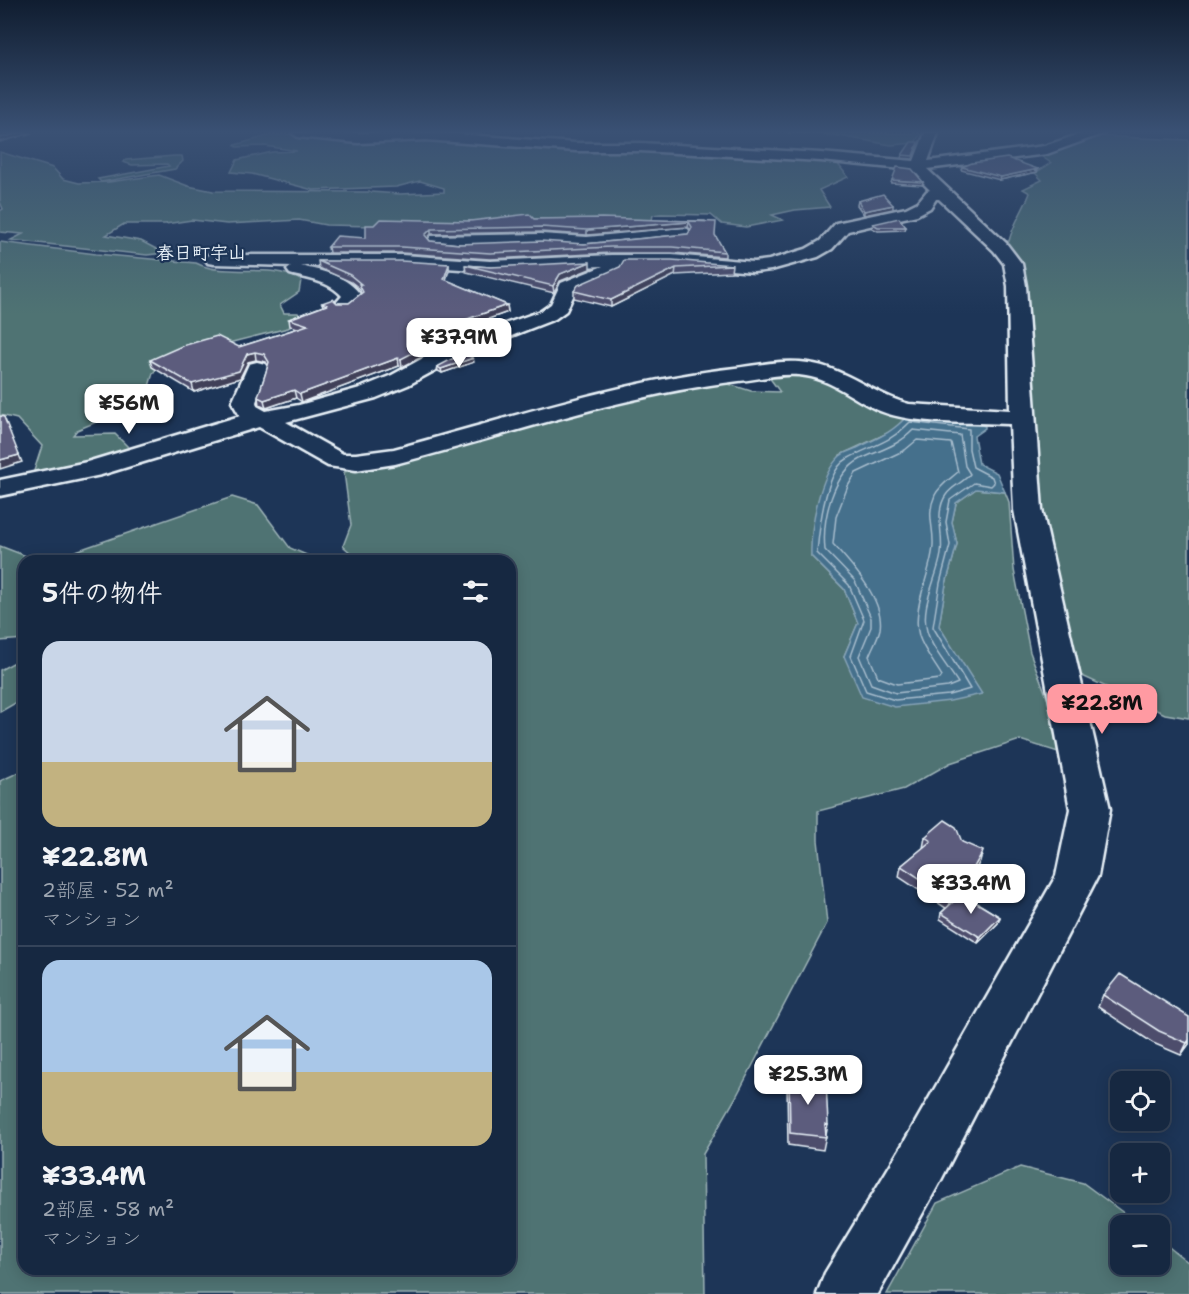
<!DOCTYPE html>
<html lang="ja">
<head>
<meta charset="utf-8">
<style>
  :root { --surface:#162841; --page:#23344c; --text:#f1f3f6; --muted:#9ea6b1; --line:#35445a; --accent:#ff9aa2 }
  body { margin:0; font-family:"Shantell Sans","Klee One",sans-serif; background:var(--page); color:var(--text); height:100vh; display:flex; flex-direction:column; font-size:22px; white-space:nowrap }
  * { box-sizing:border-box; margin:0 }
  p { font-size:20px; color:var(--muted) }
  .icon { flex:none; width:33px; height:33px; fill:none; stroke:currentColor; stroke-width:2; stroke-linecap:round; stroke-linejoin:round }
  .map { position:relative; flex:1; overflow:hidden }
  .details { position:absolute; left:18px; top:555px; width:498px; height:720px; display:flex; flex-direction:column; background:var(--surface); border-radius:18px; box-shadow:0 3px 15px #0003,0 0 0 2px var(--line) }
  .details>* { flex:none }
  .buttons { position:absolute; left:1110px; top:1071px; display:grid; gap:12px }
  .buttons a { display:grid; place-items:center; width:60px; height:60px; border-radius:12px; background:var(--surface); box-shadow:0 3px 15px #0003,0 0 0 2px var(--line); font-size:30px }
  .price { position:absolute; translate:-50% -51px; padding:0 14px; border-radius:12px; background:#fff; color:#222; font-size:20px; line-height:39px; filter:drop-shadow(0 2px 3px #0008) }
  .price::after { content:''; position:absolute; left:50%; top:36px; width:18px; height:14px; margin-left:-9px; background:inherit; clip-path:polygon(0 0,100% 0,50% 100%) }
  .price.current { background:var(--accent); color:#111 }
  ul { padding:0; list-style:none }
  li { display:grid; align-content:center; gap:12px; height:318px; padding:0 24px }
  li+li { border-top:2px solid var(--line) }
  li span { display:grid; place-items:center; height:186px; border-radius:18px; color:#555 }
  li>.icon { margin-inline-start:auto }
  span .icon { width:108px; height:108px; fill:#fffc; stroke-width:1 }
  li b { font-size:26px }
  h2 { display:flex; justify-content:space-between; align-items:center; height:72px; padding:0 24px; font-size:26px }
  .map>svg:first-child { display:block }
  .green { fill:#507373; stroke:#9cb2b6; stroke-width:1.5 }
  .water { fill:#456f8c; stroke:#86a3b7; stroke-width:1.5 }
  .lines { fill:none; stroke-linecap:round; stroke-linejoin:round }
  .shore { stroke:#a7bdcd; stroke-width:1.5 }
  .minor-casing { stroke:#e8f1f8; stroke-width:5 }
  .minor { fill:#1d3557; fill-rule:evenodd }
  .wall { fill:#4e4e6c; stroke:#e8f1f8; stroke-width:1.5; fill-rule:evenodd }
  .shaded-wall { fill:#404058; stroke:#e8f1f8; stroke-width:1.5 }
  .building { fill:#5b5b7d; stroke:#e8f1f8; stroke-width:1.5; fill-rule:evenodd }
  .labels { text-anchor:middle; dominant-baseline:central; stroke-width:4.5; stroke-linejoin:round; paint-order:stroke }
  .far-quarter-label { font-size:18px; font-weight:bold; fill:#e8f1f8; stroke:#1d3557 }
</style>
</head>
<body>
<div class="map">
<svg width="1189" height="1294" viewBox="0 0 1189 1294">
  <rect width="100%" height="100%" fill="#1d3557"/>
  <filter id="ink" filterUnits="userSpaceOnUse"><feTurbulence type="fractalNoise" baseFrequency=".0167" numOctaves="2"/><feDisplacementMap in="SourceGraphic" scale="12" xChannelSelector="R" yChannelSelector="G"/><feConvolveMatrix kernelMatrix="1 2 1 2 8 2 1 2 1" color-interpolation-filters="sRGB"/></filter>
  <g filter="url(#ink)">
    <path class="green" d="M324,133L523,144L519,149L574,148L822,159L837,163L848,177L819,190L830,207L795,210L772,215L783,220L746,227L722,224L711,215L661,214L653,215L652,220L375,226L326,225L299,220L227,224L192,220L165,224H124L106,235L141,241L164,253L147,255L11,240L23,234L0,232V211L3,209L0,202V152L53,168L63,179L79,183L109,182L159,175L188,186L213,191L370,192L400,194L444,192V188L420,181L396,187L313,190L252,174L231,172L237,160L272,152L297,151L265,146L237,147L235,145L271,135L293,134L347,139Z
      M786,133H921L915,143L891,145L834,135Z
      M1094,136L1189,140V718L1165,714L1080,675L1036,510L1034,426L1000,241H1009C1013,224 1024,209 1030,193L1023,189L1042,180L1035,173L1051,163L1038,154Z
      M174,156H182L183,161L175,169L101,182L98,179L169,166L167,164L132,165L123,162L126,160Z
      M0,242L96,254L196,263C228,279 267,261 301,280L299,292L280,305L284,313H298L303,320L288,328L189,353L161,364L153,373L147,393L163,403L122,411L77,430L73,435L115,434L132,451L61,473L33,474L42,446L17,419L0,415Z
      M766,373L810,375L883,410L907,416L894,430L840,455L811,556L844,589L858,623L844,656L956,655L939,626L946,584L957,544L952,522L956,503L976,489L1005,492L1009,502L1014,570L1030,652L1048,700L1058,752L1020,740L950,763L904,789L818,811V840L827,923L735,1099L703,1154L705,1294H0V781L24,770V1269H510V561H351L353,555L343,546L351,525L344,472L644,394L719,381L751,391L780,392Z
      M232,497L258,505L290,548L311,557L309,561H47Z
      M0,546L39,561H24V639L0,641Z
      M24,657V698L0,712V670Z
      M1020,1167L1083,1183L1140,1225L1120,1226V1264H1160V1240L1189,1263V1294H887L937,1203Z"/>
    <path class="water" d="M907,416L965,421L985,426V428L974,436L979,464L997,473L1005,492L976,489L956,503L952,522L957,544L946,584L939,626L982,694L950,701L895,707L862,697L844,656L858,623L844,589L811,556C810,529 819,475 840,456C844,452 852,450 857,448C877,438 892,433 907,416Z"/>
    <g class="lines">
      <path class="shore" d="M910,422L969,429V449L973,467L992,477L994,483L991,486L974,483L950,500L946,522L950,545L940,583L933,627L970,689L949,695L895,700L866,691L851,656L864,620L849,585L817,553C819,530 825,471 847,459C872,445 889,444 910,422Z
        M913,430L960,435L965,466L970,474C963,483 952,486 946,495C934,512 944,535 941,554C937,579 920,606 927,631C932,649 948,667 958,683L948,687L896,693L871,684L859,656L871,627V618L855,581L825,550C822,520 832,474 861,459C880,450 898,446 913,430Z
        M917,440L951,443L958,472C950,479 940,485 935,495C926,515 934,526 933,545C932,571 911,608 919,636C923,649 935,664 942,676L940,679L897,684L878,677L869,656C872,648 878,638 880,629C885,600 851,564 833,544L836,517L848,486L856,473L905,450Z"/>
      <defs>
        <path id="minor" d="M292,133H442L576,143H641L821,153L914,161L925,133H938L928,161L1044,146L1083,133H1105L1047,154L927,169L1006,243L1022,264L1026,286L1042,510L1110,809L1098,876L941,1180L878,1294H817L825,1273L903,1144L1056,876L1070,809L1014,510L1010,424C972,422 915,425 880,411C855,401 833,380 806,376C785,372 760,379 739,381C621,395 509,435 395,464L356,470L328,466L259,427L101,475L0,496V480L87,462L240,416L232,402L249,364L257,362L265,364L268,369L256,402L257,406L266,411L299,405L360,388L392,375L449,344L541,311L551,304L561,283L603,266L490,271L402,265L301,266C325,272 347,275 362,297C355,306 350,311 338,308L335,304L342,296C329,281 308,279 290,274L287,270L292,266L214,264L208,263L205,259L208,255H402L490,261L611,255H672L754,262L769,260L806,249L820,241L836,223L906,208L918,202L927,191L930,190L917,177L913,170L821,161L641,151H576L426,140L358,143L298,137ZM936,199H939L994,251L1004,264L1008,286L1010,410L909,404C874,395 845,368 808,363C785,359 759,365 735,368C620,381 506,419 394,449L356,454H343L286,422L376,398L408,385L465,354L555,319L566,311L576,290L619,272L622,268L620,265H672L754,272L771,270L818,257L832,249L848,231L917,215L930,208Z
          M682,228L688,229L690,233L688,237L584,247L541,244L460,247L431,244L428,240L431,236L541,234L587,237Z"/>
      </defs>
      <use href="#minor" class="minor-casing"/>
      <use href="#minor" class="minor"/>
    </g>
    <path class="wall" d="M918,145L913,159L901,158L902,155Z
      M962,167L1038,169L1037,172L1000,180L961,170Z
      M892,180L923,182L922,185L891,183Z
      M858,201L893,209L864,215L857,205Z
      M534,219L705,221L725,252V257L672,253H611L490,259L402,253H329L328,247L366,238L470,221ZM688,227L691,230L688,234L584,244H459L430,241L428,238L431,234L541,232L587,235Z
      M873,224L906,227L905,230L878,231L872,228Z
      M318,261L449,264V270L446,280L507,305L508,312L455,331V340L402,367L399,366L302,402L296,398L266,408L259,405L258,397L268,366L266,362L256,360L248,362L240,378L194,392L152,367L150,360L239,347L298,328L290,326L289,319L323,306L322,303H349L361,293L360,289L351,282L319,268Z
      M465,265L490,267L590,269L560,281L554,293L466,272Z
      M732,265L731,272L675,275L611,307L574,298V291L620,267Z
      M474,362L442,373L438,371L437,367Z
      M925,837L962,842L980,861L976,869L980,872L977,883L964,895L1000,917L998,923L978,943L940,919L941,913L946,908L899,877L901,866L923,848Z
      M1103,995L1189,1017V1044L1181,1055L1153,1043L1098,1007Z
      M789,1076L828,1125L823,1150L788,1145L787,1088Z"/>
    <path class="shaded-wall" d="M20,133H32L0,142V138Z
      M1038,169L1037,172L1000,180L1001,177Z
      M893,205V209L864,215V211Z
      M689,222L688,227L587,235V230Z
      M431,229V234L426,240L425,235Z
      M590,262V269L560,281L554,293L553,286L560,274Z
      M449,264V270L444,285V279Z
      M676,268L675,275L611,307V300Z
      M507,305L508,312L455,331V340L402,367L401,359L448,326Z
      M255,352L256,360L248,362L240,378L194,392L192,384L247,354Z
      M398,358L399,366L302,402L300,394Z
      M473,358L474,362L442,373L441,369Z
      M294,390L296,398L266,408L264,400Z
      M19,455L22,462L0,469V460Z
      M983,851L980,861L971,878L974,867Z
      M980,872L977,883L948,910L951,899Z
      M1000,917L998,923L978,943L980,937Z
      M1189,1040V1044L1181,1055L1187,1043Z"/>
    <path class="building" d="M0,133H20L0,138Z
      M911,142H918L913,156L902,155Z
      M1007,158L1038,169L1001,177L962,167L972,163Z
      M897,167L912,169L923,182L892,180Z
      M883,194L893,205L864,211L858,201Z
      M529,214L534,219L602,218L716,222L715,235L725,252L672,247H611L490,253L402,247H328L337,236L366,238V225H374L380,219L470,221ZM689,222L692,227L688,234L584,244L541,241L459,244L430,241L425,235L431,229L541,227L587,230Z
      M899,218L906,227H878L873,224Z
      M624,260H672L732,265L676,268L611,300L574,291L578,285L620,267Z
      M318,261H401L449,264L444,279L507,305L448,326L455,330L451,331L454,332L401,359L398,358L300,394L294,390L264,400L258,397L269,362L264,354L255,352L247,354L239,371L192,384L150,360L182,346L217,336L239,347L308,325L289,319L327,305L322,303L333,299L337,303H349L363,292L359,284H361L350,275Z
      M590,262L560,274L553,286L465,265L490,267Z
      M463,353L473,358L441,369L437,367Z
      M0,416L4,417L19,455L0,460Z
      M945,820L956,827L962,842L983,851L974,867L980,872L951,899L901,866L931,841L925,837Z
      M962,894L1000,917L980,937L941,913Z
      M1120,974L1189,1017V1040L1187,1043L1159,1031L1103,995Z
      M789,1076L826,1080L828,1125L825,1124L826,1137L790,1133Z"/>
  </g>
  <linearGradient id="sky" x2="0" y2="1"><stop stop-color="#101d30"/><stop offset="0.42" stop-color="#3a5174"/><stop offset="1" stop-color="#3a5174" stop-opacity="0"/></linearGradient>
  <rect width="1189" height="314" fill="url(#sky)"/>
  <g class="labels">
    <g class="far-quarter-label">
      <text x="201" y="253">春日町宇山</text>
    </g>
  </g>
</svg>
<div class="buttons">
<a><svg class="icon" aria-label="locate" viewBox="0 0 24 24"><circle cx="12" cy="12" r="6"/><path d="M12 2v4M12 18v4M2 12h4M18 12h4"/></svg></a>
<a>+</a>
<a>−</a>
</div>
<b class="price" style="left:459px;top:369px">¥37.9M</b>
<b class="price" style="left:129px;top:435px">¥56M</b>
<b class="price current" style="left:1102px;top:735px">¥22.8M</b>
<b class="price" style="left:971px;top:915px">¥33.4M</b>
<b class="price" style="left:808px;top:1106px">¥25.3M</b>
<section class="details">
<h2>5件の物件<svg class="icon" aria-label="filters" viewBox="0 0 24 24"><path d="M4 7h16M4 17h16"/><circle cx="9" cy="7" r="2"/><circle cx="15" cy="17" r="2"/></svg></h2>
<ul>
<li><span style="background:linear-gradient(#c9d6e8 65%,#c2b280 0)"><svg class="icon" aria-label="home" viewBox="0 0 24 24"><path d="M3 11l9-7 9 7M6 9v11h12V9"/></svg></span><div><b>¥22.8M</b><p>2部屋 · 52 m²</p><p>マンション</p></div></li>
<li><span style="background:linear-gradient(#a9c7e8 60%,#c2b280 0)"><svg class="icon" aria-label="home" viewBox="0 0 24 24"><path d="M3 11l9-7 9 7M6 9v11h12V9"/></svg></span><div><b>¥33.4M</b><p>2部屋 · 58 m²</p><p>マンション</p></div></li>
</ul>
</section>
</div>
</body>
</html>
